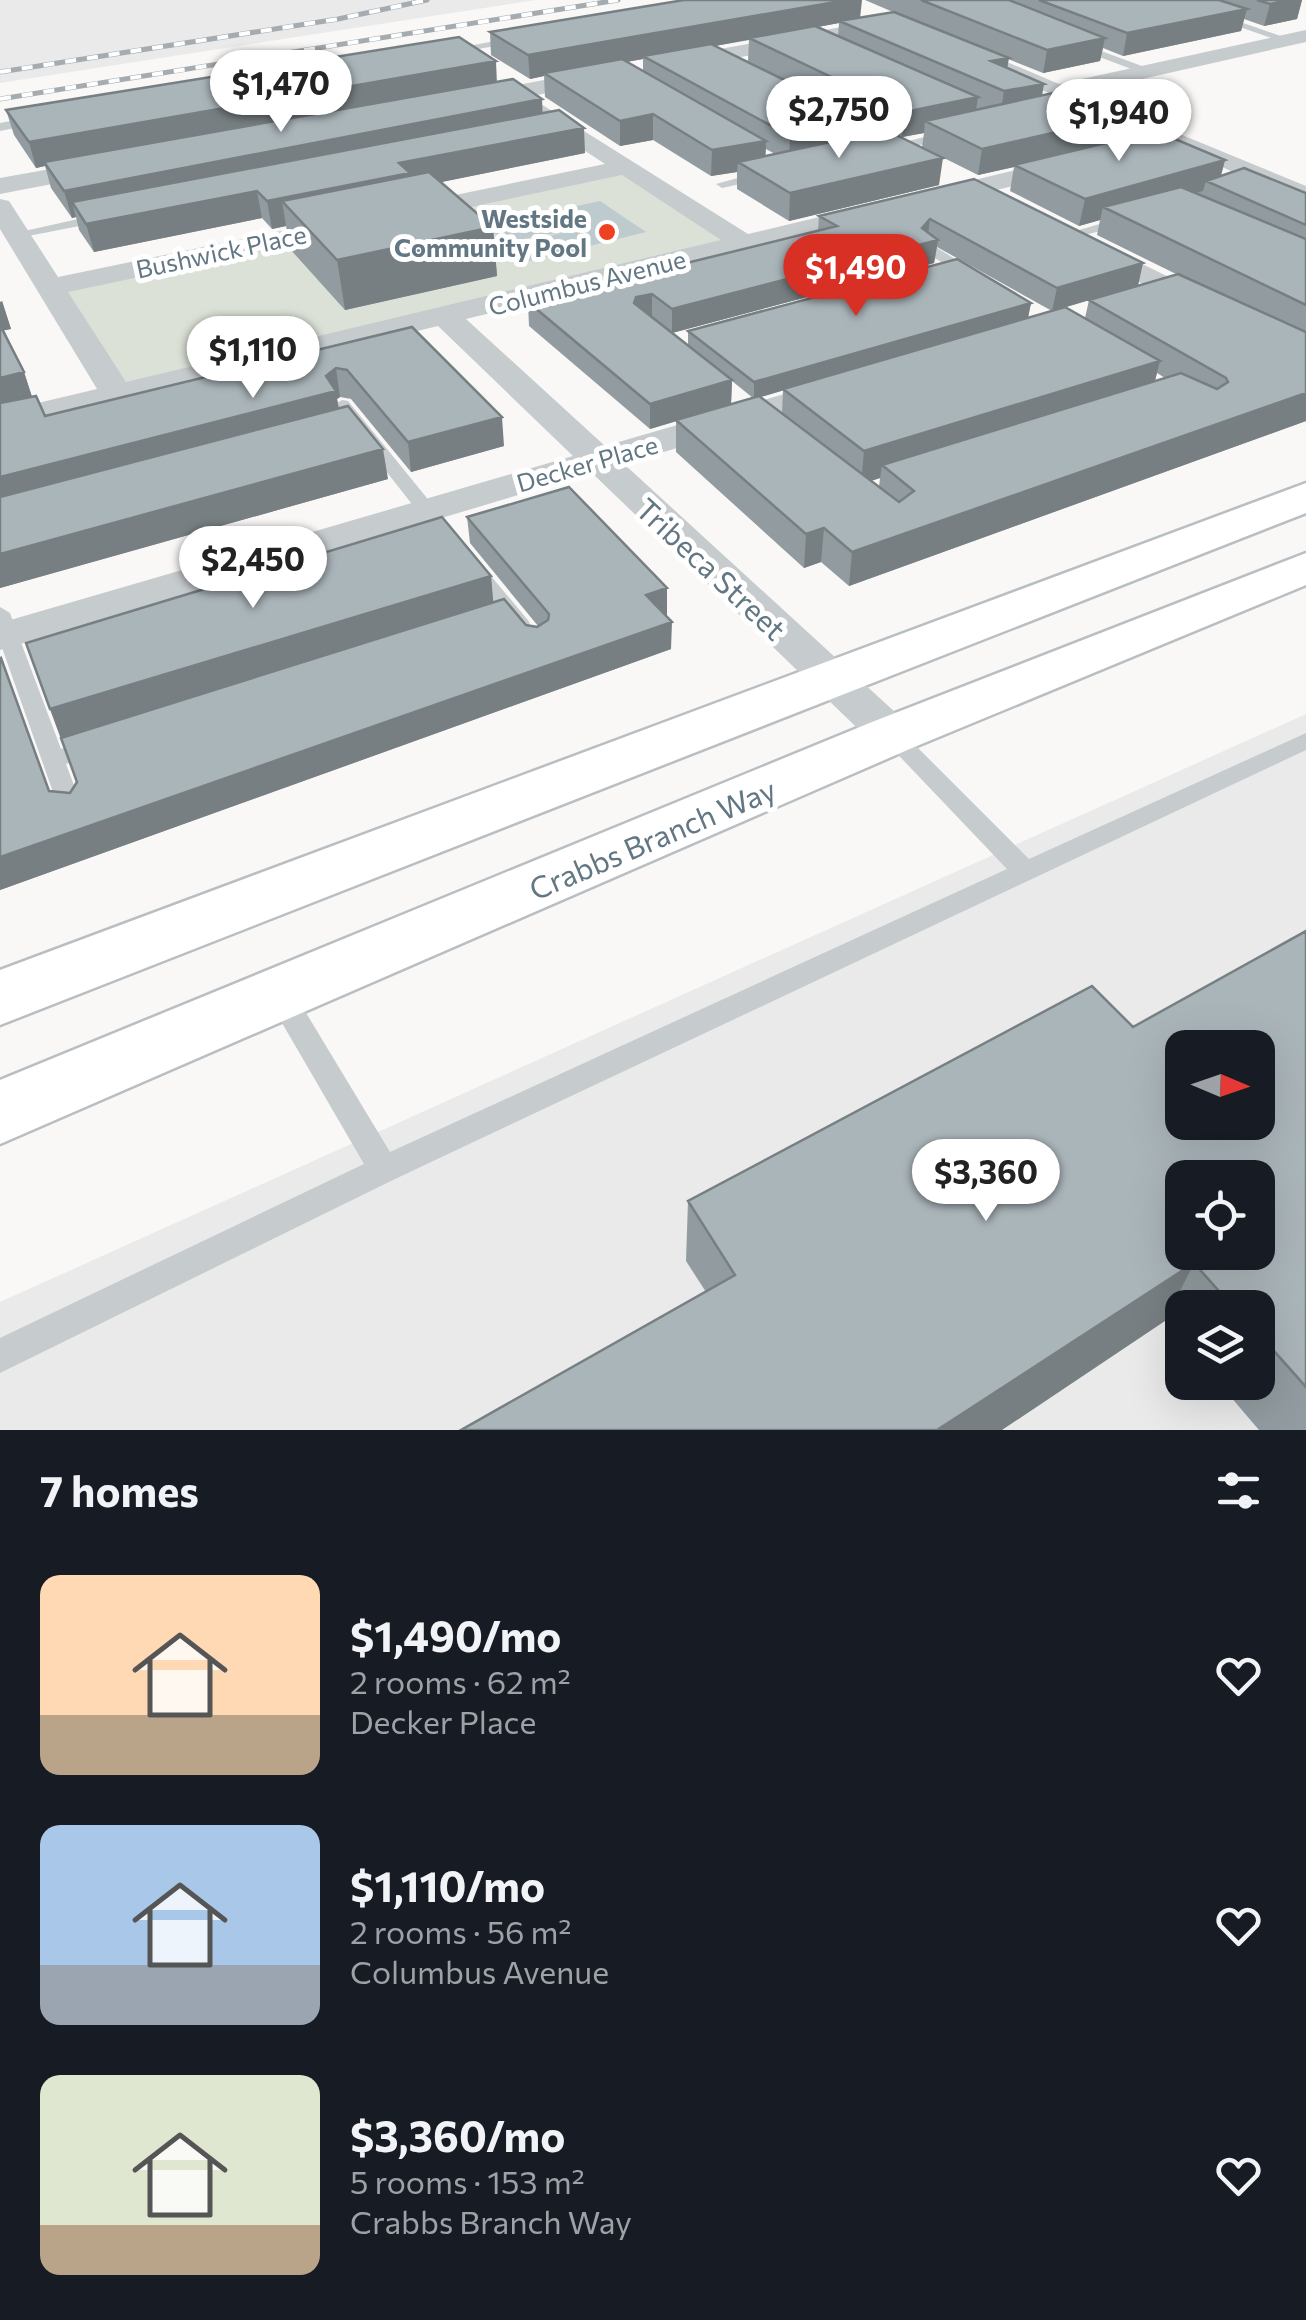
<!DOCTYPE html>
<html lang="en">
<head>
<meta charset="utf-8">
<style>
  :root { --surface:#171b24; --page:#20242c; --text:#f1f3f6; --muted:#9ea1a6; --accent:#d93025 }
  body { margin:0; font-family:Commissioner,sans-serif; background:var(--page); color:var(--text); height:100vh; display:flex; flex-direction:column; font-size:38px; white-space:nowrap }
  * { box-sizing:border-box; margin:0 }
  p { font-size:32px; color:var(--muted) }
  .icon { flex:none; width:55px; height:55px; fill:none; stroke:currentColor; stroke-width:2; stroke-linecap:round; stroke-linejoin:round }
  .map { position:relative; height:1430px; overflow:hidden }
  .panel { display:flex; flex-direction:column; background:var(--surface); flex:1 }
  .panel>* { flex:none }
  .needle { width:65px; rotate:92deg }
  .fabs { position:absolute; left:1165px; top:1030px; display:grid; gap:20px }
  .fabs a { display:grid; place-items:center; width:110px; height:110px; border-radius:20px; background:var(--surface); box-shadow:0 10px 40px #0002; font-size:50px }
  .price { position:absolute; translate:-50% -85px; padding:0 22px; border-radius:35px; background:#fff; color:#222; font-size:32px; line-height:65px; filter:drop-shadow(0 2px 5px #0008) }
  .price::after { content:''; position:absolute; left:50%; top:60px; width:30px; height:22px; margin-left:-15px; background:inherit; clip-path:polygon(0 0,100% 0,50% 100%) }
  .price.selected { background:var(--accent); color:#fff }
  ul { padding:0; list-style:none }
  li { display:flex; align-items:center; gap:30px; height:250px; padding:0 40px }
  li span { display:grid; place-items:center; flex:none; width:280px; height:200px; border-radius:20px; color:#555 }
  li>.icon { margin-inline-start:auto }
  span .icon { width:120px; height:120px; fill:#fffc; stroke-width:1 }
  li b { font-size:42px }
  h2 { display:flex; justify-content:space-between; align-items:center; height:120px; padding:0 40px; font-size:42px }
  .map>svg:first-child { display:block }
  .built { fill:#e9eae9; fill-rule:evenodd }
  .green { fill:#dbe1d7 }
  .water { fill:#bdcace }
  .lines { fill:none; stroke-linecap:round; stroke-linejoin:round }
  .secondary-casing { stroke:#b8bec2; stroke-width:5 }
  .lane { fill:#c6cbce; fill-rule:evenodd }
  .street { fill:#c6cbce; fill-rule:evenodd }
  .secondary { fill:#fff; fill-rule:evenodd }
  .rail-casing { stroke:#a4acb1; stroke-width:5 }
  .rail { stroke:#fff; stroke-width:4; stroke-dasharray:11; stroke-linecap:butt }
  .wall { fill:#929ca0; fill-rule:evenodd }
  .shaded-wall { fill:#777f82 }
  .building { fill:#aab5ba; stroke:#777f82; stroke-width:2.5; fill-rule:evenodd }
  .poi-dot { fill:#ed4121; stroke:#fff; stroke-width:4 }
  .labels { text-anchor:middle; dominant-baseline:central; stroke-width:10; stroke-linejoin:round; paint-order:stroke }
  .far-poi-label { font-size:25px; font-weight:bold; fill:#627783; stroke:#fff; text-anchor:end }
  .far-street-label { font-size:25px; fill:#627783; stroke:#fff }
  .street-label { font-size:30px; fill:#627783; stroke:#fff }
</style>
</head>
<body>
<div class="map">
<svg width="1306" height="1430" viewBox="0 0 1306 1430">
  <rect width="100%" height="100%" fill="#f9f8f6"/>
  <path class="built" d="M0,0H535L0,83Z
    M1306,714V1430H0V1302ZM1182,1048H1258V1122H1182ZM1182,1178H1258V1252H1182ZM1182,1308H1258V1382H1182Z"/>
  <path class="green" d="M625,169L739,243L121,389L51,287Z"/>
  <path class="water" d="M600,201L646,232L529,261L510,246L573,230L506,242L484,226Z"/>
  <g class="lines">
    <defs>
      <path id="secondary" d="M1306,483V513L0,1025V970Z
        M1306,553V585L912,748L0,1144V1080L872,722Z"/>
    </defs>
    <use href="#secondary" class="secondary-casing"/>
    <path class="lane" d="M1162,0H1177L1292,40L1283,42Z
      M520,36L524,41L443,55L438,52Z
      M1074,41L1150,69L1151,71L1142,73L1070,46Z
      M37,116L41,117V123L0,131V123Z
      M953,130L957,131V137L882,153L876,149Z
      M763,171L769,175L768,178L722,188L716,184Z
      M105,213L110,214V220L18,238L11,234Z
      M1127,216L1134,220L1132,223L1069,239L1062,235Z
      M924,246H934L981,275L969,278L924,252Z
      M342,400L348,401L444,519V527H430L334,405Z
      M473,561L480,563L527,619L530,623L527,627H513L466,571L463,567Z
      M0,607L10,613L61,749L94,738L106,746L102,751L66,764L84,812L81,818H63L60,812L0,642Z
      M892,727L900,730L1029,859L1306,733V750L395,1179L0,1373V1338L364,1164L271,1004L267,996L271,988L281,985L291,988L390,1152L1007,869L884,740L881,735L884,730Z"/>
    <path class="street" d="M891,18L898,20V28L671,70L660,64L671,58Z
      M1306,30V42L1080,93L1306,186V203L976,62L987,56L995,57L1059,84Z
      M603,69L614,76L611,81L469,108L458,101L469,94Z
      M533,99L748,234L1070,157L1083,165L1079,170L466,319L605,446L829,381H853L858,388L853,395L624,464L908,724L915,735L908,746L892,750L876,746L592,473L0,650V623L573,456L438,326L0,432V412L97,389L0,229V199L9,201L58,277L605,164L525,111L521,106ZM622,175L721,240L126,382L68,292Z
      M106,159L119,167L115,172L0,194V178Z
      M1089,238L1306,344V366L1079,252L1075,246L1079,240Z"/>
    <use href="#secondary" class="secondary"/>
    <defs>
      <path id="rail" d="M0,72L338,19L427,0
        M0,99L618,0"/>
    </defs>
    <use href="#rail" class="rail-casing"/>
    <use href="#rail" class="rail"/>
  </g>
  <path class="wall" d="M865,0H1302L1297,19L1264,26L1244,19L1241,31L1123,56L1103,48L1100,61L1043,73L1008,59L1007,68L1042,96L1117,141L1225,160L1221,176L1306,193V421L849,586L821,562L804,568L676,452V421L650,429L529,326L528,302L818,231L819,216L974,179L1138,285L1176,274L1097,235L1100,220L1079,226L1010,191L1014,167L978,175L922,147L924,133L902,137L748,61L749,39L715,46L866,120L865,134L939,185L789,221L737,189V172L711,176L653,140L620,146L545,97L544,76L530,79L491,55L490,32L860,18L893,12ZM839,23L838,36L818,27ZM643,59V71L626,62ZM766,149L775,154L765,156ZM937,247L1052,311L1028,317L1031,303L688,331V346L672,333L934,263ZM1089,300L1085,318L1066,307L1076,304ZM1157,373L1165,378L1155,381ZM732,381L753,398L731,404ZM783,390L782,413L760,397ZM880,478L879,487L871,481Z
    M497,81L542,114L585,153L441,182L493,227L497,276L345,310L290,249L286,226L272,229L262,218L94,252L79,230L76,217L72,218L51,188L45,166L36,168L14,135L6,110Z
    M2,301L11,329L4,330L24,372L32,397L45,416L412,327L504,446L411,472L351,399L340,397L337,399L339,409L388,479L0,588Z
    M467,517L667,615H665L671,649L0,890L49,791L70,793L77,783L26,643L491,576L493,603L526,625L538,626L470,543Z
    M1306,932V1430H1259L1218,1382H1258V1308H1182V1341L1165,1321L706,1292L686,1261L688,1201L1133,1027Z"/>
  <path class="shaded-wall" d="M847,0H862L860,19L839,21V23L752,39L749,38V40L647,58L643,56V59L548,76L544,73V76L530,79L528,55Z
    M1291,0H1302L1297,19L1264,26L1270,4Z
    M1247,9L1241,31L1123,56L1127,33Z
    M1105,38L1100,61L1043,73L1047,50Z
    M1009,58L1005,81L991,61Z
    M496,61L497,85L44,162L45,166L36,168L29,142Z
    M1044,84L1040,108L1000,116L1004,91Z
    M978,97L974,122L925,121L924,133L902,137L905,112Z
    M542,99L543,124L72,202L76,217L72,218L64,191Z
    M653,114V140L620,146V121Z
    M1122,117L1117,142L1014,165V167L978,175L982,149Z
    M866,120L864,146L789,162L790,136Z
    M584,128L585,153L412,188L282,201L286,226L272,229L267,201L399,163Z
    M766,141L765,167L738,162L737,172L711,176L712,150Z
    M943,158L939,185L789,221L790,193Z
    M1225,160L1218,186L1206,181L1203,191L1119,215L1103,207L1100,220L1079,226L1085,199Z
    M257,191L262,218L94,252L86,224Z
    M930,219L927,242L938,240L934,263L672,333V309L922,228Z
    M493,227L497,276L345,310L337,260Z
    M1143,263L1138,286L1052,311L1057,288Z
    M652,294V318L634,303L636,297Z
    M2,301L11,329L1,331L0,338V302Z
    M1031,303L1028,318L754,399V382Z
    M1160,361L1152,392L882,465L880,478L861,484L864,451Z
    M336,368L340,397L337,399L341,420L0,510V477L326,376Z
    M24,372L33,400L0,409V378Z
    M732,380L731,405L650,429V404Z
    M1306,393V421L849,586L852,552Z
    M502,417L504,446L411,472L408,442Z
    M383,449L388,479L0,588V554Z
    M824,528L821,562L804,568L806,534Z
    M491,576L494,610L63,744L50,709Z
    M667,588V615L646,622V595Z
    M672,622L671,649L0,890V857Z
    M1194,1263L1165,1321L1002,1430H937Z"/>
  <path class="building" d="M684,0H847L528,55L490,32Z
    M921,0H1009L1105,38L1047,50Z
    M1039,0H1219L1247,9L1127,33Z
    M1257,0H1291L1270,4Z
    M894,12L1009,58L991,61L1044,84L1004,91L839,21Z
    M815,26L978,97L905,112L749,38Z
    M459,37L496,61L29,142L6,110Z
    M711,44L866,120L790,136L643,56Z
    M622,59L766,141L712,150L653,114L620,121L544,73Z
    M513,79L542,99L64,191L44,162Z
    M1062,91L1122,117L982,149L925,121Z
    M559,110L584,128L399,163L410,173L267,201L257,191L86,224L72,202Z
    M886,130L943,158L790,193L738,162Z
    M1156,131L1225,160L1085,199L1014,165Z
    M1244,168L1306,193V225L1206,181Z
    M429,172L493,227L337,260L282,201Z
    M974,179L1143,263L1057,288L930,219L922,228L938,240L672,309L652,294L636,297L634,303L732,380L650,404L528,302L837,226L819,216Z
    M1181,187L1306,239V305L1103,207Z
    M957,259L1031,303L754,382L688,331Z
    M1178,274L1306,332V393L852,552L824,528L806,534L676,420L759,396L899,502L914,491L882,465L1181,373L1217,389L1228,382L1226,378L1089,300Z
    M1065,307L1160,361L864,451L783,389Z
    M0,325L24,372L0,378Z
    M412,327L502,417L408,442L347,370L336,368L326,376L336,391L0,477V403L36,396L45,416Z
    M348,406L383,449L0,554V497Z
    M569,487L667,588L646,595L672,622L0,857V659L1,658L49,791L70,793L77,782L61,738L504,599L526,625L537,627L548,620L549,614L467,517Z
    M442,517L491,576L50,709L26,643Z
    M1306,931V1387L1258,1333V1308H1234L1194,1263L937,1430H461L735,1275L688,1201L1092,986L1133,1027ZM1182,1048H1258V1122H1182ZM1182,1178H1258V1252H1182Z"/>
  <circle class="poi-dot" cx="607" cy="232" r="10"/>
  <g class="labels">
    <g class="far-poi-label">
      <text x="587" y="218">Westside<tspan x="587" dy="29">Community Pool</tspan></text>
    </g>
    <g class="far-street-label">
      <text transform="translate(221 251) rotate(-12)">Bushwick Place</text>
      <text transform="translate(587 282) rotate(-14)">Columbus Avenue</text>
      <text transform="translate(587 463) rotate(-16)">Decker Place</text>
    </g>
    <g class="street-label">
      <text transform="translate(712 568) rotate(43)">Tribeca Street</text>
      <text transform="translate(652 838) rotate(-23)">Crabbs Branch Way</text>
    </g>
  </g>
</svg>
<div class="fabs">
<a><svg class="needle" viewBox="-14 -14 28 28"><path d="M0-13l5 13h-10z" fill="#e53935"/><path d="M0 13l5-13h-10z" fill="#9ea1a6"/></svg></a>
<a><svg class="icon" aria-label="locate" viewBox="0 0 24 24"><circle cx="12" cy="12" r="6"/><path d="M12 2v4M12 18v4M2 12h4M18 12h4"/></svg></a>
<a><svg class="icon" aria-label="layers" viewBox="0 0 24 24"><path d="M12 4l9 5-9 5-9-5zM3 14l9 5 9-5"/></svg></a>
</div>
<b class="price" style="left:281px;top:135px">$1,470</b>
<b class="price" style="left:839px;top:161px">$2,750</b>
<b class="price" style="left:1119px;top:164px">$1,940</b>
<b class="price selected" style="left:856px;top:319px">$1,490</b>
<b class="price" style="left:253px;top:401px">$1,110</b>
<b class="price" style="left:253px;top:611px">$2,450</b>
<b class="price" style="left:986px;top:1224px">$3,360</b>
</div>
<section class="panel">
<h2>7 homes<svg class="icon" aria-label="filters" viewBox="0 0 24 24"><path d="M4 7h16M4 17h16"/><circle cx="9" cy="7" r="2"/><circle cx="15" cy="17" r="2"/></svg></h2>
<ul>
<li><span style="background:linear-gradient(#ffd9b3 70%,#b9a48a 0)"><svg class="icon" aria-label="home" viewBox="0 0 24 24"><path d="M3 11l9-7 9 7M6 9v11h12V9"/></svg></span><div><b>$1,490/mo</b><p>2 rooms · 62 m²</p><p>Decker Place</p></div><svg class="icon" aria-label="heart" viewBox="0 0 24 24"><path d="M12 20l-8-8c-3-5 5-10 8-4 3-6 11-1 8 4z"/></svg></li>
<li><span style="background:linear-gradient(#a9c7e8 70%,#9aa5b1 0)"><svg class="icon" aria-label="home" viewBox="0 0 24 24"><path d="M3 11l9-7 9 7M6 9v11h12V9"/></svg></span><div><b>$1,110/mo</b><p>2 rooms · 56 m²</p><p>Columbus Avenue</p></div><svg class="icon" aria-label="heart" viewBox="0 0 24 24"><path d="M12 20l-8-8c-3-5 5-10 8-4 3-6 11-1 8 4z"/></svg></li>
<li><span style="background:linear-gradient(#dfe7d0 75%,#b9a48a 0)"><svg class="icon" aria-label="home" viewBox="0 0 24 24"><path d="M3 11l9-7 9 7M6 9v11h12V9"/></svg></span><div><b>$3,360/mo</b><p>5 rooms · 153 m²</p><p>Crabbs Branch Way</p></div><svg class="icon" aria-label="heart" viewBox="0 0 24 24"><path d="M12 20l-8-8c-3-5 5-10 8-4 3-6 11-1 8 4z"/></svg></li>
</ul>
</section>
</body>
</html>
